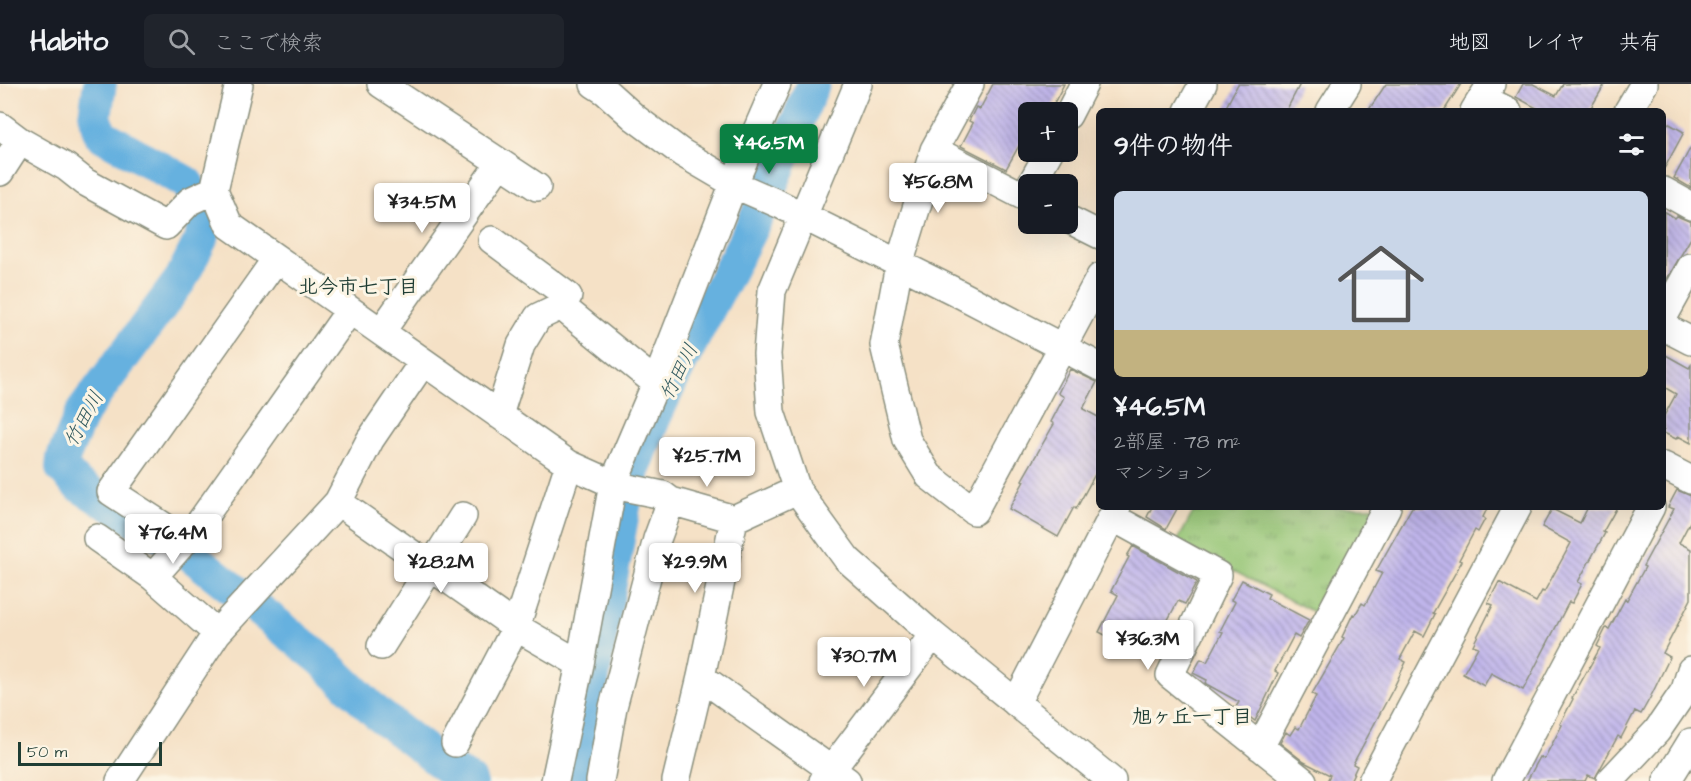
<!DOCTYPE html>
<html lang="ja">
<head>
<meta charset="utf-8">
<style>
  :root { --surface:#171b24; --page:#20242c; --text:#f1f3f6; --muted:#9ea1a6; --line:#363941; --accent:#0b8043 }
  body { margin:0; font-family:"Architects Daughter","Klee One",sans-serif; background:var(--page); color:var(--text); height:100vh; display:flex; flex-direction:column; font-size:22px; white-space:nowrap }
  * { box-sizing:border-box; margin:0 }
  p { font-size:20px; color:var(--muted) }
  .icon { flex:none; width:33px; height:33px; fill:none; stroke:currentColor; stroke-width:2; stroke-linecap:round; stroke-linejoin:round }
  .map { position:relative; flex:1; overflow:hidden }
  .panel { position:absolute; left:1096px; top:24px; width:570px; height:402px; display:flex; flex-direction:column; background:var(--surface); border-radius:9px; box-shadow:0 6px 24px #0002 }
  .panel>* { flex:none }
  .tools { position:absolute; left:1018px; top:18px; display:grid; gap:12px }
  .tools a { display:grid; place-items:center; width:60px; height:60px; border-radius:9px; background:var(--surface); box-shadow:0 6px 24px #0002; font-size:30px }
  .scale { position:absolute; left:18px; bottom:15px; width:144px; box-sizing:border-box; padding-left:6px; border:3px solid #1f3d34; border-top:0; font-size:16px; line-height:21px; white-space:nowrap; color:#1f3d34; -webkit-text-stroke:4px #fcf5e5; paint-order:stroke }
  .price { position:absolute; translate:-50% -51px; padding:0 14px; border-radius:6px; background:#fff; color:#222; font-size:20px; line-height:39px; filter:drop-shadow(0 2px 3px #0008) }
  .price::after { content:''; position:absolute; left:50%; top:36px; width:18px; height:14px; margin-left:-9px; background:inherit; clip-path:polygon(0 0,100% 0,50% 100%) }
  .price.selected { background:var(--accent); color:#fff }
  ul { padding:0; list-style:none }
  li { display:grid; align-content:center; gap:12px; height:318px; padding:0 18px }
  li span { display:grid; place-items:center; height:186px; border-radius:9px; color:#555 }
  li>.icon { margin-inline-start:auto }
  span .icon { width:108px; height:108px; fill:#fffc; stroke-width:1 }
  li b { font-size:26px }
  h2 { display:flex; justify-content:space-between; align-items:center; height:72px; padding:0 18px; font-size:26px }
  header { display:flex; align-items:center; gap:36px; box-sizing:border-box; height:84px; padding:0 30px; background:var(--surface); border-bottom:2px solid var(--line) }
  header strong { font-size:28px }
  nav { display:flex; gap:33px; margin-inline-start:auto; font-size:21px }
  .search { width:420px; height:54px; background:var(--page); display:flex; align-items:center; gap:15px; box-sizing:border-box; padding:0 21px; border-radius:9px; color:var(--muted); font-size:22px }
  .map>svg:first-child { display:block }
  .grass { fill:url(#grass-tufts); stroke:#5a8154; stroke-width:1.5 }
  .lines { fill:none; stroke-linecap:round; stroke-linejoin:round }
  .river { stroke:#66b1df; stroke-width:34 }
  .building { fill:url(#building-back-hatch) }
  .minor-casing { stroke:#8a8f7d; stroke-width:30 }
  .minor { stroke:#fff; stroke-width:27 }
  .labels { text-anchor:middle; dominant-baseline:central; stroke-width:6; stroke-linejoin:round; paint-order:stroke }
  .neighbourhood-label { font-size:20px; font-weight:bold; fill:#1f3d34; stroke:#fcf5e5 }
  .water-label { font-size:20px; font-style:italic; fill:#315a5f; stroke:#fcf5e5 }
</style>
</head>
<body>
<header>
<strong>Habito</strong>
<div class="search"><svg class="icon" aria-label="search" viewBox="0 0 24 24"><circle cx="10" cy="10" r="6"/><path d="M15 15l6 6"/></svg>ここで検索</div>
<nav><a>地図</a><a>レイヤ</a><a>共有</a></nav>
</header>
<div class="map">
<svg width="1691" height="697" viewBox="0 0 1691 697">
  <defs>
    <pattern id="grass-tufts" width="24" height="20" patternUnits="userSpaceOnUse" patternTransform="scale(1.5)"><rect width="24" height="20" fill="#94c575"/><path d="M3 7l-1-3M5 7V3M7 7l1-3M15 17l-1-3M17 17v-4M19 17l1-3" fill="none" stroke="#78a161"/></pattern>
    <pattern id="building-back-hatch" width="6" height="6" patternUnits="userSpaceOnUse" patternTransform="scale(1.5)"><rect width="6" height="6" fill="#c0b5eb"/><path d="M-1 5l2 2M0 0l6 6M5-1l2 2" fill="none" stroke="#9b94bf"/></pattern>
  </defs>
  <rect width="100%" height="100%" fill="#fcf5e5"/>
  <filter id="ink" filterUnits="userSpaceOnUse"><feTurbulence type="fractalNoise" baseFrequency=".0167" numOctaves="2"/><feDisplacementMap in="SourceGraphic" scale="12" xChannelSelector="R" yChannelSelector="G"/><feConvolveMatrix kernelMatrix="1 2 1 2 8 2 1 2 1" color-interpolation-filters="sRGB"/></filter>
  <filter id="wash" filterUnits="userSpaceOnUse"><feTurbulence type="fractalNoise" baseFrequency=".008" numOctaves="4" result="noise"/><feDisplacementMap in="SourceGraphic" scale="24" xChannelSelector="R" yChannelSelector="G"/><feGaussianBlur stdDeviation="1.35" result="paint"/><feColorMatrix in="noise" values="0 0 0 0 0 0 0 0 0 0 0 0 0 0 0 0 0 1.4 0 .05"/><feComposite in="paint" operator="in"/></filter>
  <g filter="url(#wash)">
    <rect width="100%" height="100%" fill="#f5e1c6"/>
    <path class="grass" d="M1196,423H1382L1323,533L1177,458Z"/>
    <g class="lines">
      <path class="river" d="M100,0L95,32L100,50L187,99L201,128L203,151L181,195L83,327L63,374L62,384L78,401L187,468L322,576L378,630L448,684L470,697
        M572,697L580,664L627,406C657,310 712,224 756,134C777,91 794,45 813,0"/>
    </g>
    <g id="blocks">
      <path class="building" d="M993,0H1064L1051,25L1044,21L1040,28H1029V44L1006,85L961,62L973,39L969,37L976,23L980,25Z
        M1238,0H1300L1286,27H1224Z
        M1386,0H1461L1444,27H1368Z
        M1523,0H1533L1556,12L1563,0H1605L1589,27H1542L1516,13Z
        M1664,37L1684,48L1664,85Z
        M1691,63V104L1674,94Z
        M1664,127L1675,134L1677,132L1691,138V154L1664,200Z
        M1664,270L1689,284L1691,281V359L1678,352L1676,355L1664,349V332L1676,310L1664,303Z
        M1070,285L1097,298L1083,325L1100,334L1099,383L1076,425L1074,423L1058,453L1009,425L1024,397L1022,396L1054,340L1051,338L1064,313L1058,309Z
        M1677,406L1691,412V436L1679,459L1691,465V515L1663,569L1670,573L1650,614L1641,630L1635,627L1621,654L1618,652L1595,694L1588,691L1585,697H1527L1540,673L1544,675L1562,641L1560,640L1573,615L1572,614L1600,564L1597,562L1606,544L1609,545L1625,515L1627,516L1645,483L1643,482L1674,425L1668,423Z
        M1152,423H1178L1166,445L1147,433Z
        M1412,423H1488L1483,433L1485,435L1478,448L1475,446L1459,476L1462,477L1433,529L1435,530L1424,552L1415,547L1400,575L1406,578L1393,605L1353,680L1357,682L1350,697H1327L1330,691L1304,678L1280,659L1286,648L1290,651L1295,643L1299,645L1316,612L1312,610L1344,554L1342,553L1353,530L1355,531L1362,519L1365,521L1382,489L1376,487Z
        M1588,423H1617L1603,448L1605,449L1578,498L1582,500L1572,519L1569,518L1523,606L1491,589L1484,602L1463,590L1478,563L1473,561L1493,521L1488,519L1499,498L1536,518L1542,507L1544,508L1571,459L1542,443L1552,425L1580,439Z
        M1133,462L1197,498L1185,520L1178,517L1163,545L1169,548L1158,569L1121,550L1117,557L1099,548L1118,511L1111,507L1129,473L1127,472Z
        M1242,496L1269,510L1267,514L1309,536L1299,554L1294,551L1275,587L1278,589L1255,637L1236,623L1239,618L1208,601L1205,599L1207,596L1193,589L1201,575L1207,578L1223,548L1220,547L1235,518L1231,516Z"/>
    </g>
  </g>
  <g filter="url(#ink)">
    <use href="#blocks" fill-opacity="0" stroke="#8a8f7d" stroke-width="1.5"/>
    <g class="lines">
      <defs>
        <path id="minor" d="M239,0L214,106L229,141L569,380L618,402L663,411L671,417L734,435L797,406
          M381,0L537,103
          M594,0L605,7L635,34L682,69L740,103L779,120L954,207L1100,283
          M858,0L772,207L767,270L771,328L797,406L847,475L933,551L1112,697
          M970,0L934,66L899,181L884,261L907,356L929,392L974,427L1100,193
          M1482,14L1508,27
          M1188,27L1203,0
          M1330,27L1347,0
          M1474,27L1491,0
          M1628,27L1644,0
          M1068,31L1084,0
          M0,42L20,57L66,83L85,98L166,142L190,117L214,106
          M934,66L1029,115
          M0,88L20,57
          M1031,100L1049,68
          M1664,107L1691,122
          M1068,135L1100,151
          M492,156L568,212L561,222
          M1664,232L1691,183
          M1664,243L1691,257
          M381,248L500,79
          M499,331L521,261L538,233L561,222L656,299
          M1664,382L1691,396
          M338,418L516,543L580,580
          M1112,433L1218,491L1170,591L1303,697
          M97,454L153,493L217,549
          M185,456L111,408L276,175
          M153,493L196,444L350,226
          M381,562L463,432
          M701,593L847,697
          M1016,619L1117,423
          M455,659L516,543L569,380
          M1260,663L1387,423
          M120,697L217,549L338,418L370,356L423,278
          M555,697L580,580L613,400L656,299L734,99L777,0
          M600,697L613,623L657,455L671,417
          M676,697L701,593L734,435
          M823,697L933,551
          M1372,697L1518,423
          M1506,697L1651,423
          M1610,697L1657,647L1685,606L1691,586
          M1667,697L1691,658"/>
      </defs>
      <use href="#minor" class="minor-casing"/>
      <use href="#minor" class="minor"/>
    </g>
  </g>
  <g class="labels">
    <g class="neighbourhood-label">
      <text x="358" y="203">北今市七丁目</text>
      <text x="1192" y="633">旭ヶ丘一丁目</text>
    </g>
    <g class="water-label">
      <text transform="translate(679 288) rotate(-63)">竹田川</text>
      <text transform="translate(84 335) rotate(-61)">竹田川</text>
    </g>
  </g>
</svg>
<div class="tools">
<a>+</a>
<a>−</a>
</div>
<div class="scale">50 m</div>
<b class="price selected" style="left:769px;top:91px">¥46.5M</b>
<b class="price" style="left:938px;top:130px">¥56.8M</b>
<b class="price" style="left:422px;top:150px">¥34.5M</b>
<b class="price" style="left:707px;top:404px">¥25.7M</b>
<b class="price" style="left:173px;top:481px">¥76.4M</b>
<b class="price" style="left:441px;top:510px">¥28.2M</b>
<b class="price" style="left:695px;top:510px">¥29.9M</b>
<b class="price" style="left:1148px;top:587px">¥36.3M</b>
<b class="price" style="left:864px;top:604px">¥30.7M</b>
<section class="panel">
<h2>9件の物件<svg class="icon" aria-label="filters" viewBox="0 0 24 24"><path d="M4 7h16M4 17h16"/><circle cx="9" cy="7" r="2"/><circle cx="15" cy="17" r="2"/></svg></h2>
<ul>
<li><span style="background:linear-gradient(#c9d6e8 75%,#c2b280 0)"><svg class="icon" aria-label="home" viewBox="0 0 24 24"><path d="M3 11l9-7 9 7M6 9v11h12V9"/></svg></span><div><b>¥46.5M</b><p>2部屋 · 78 m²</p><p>マンション</p></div></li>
</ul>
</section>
</div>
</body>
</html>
